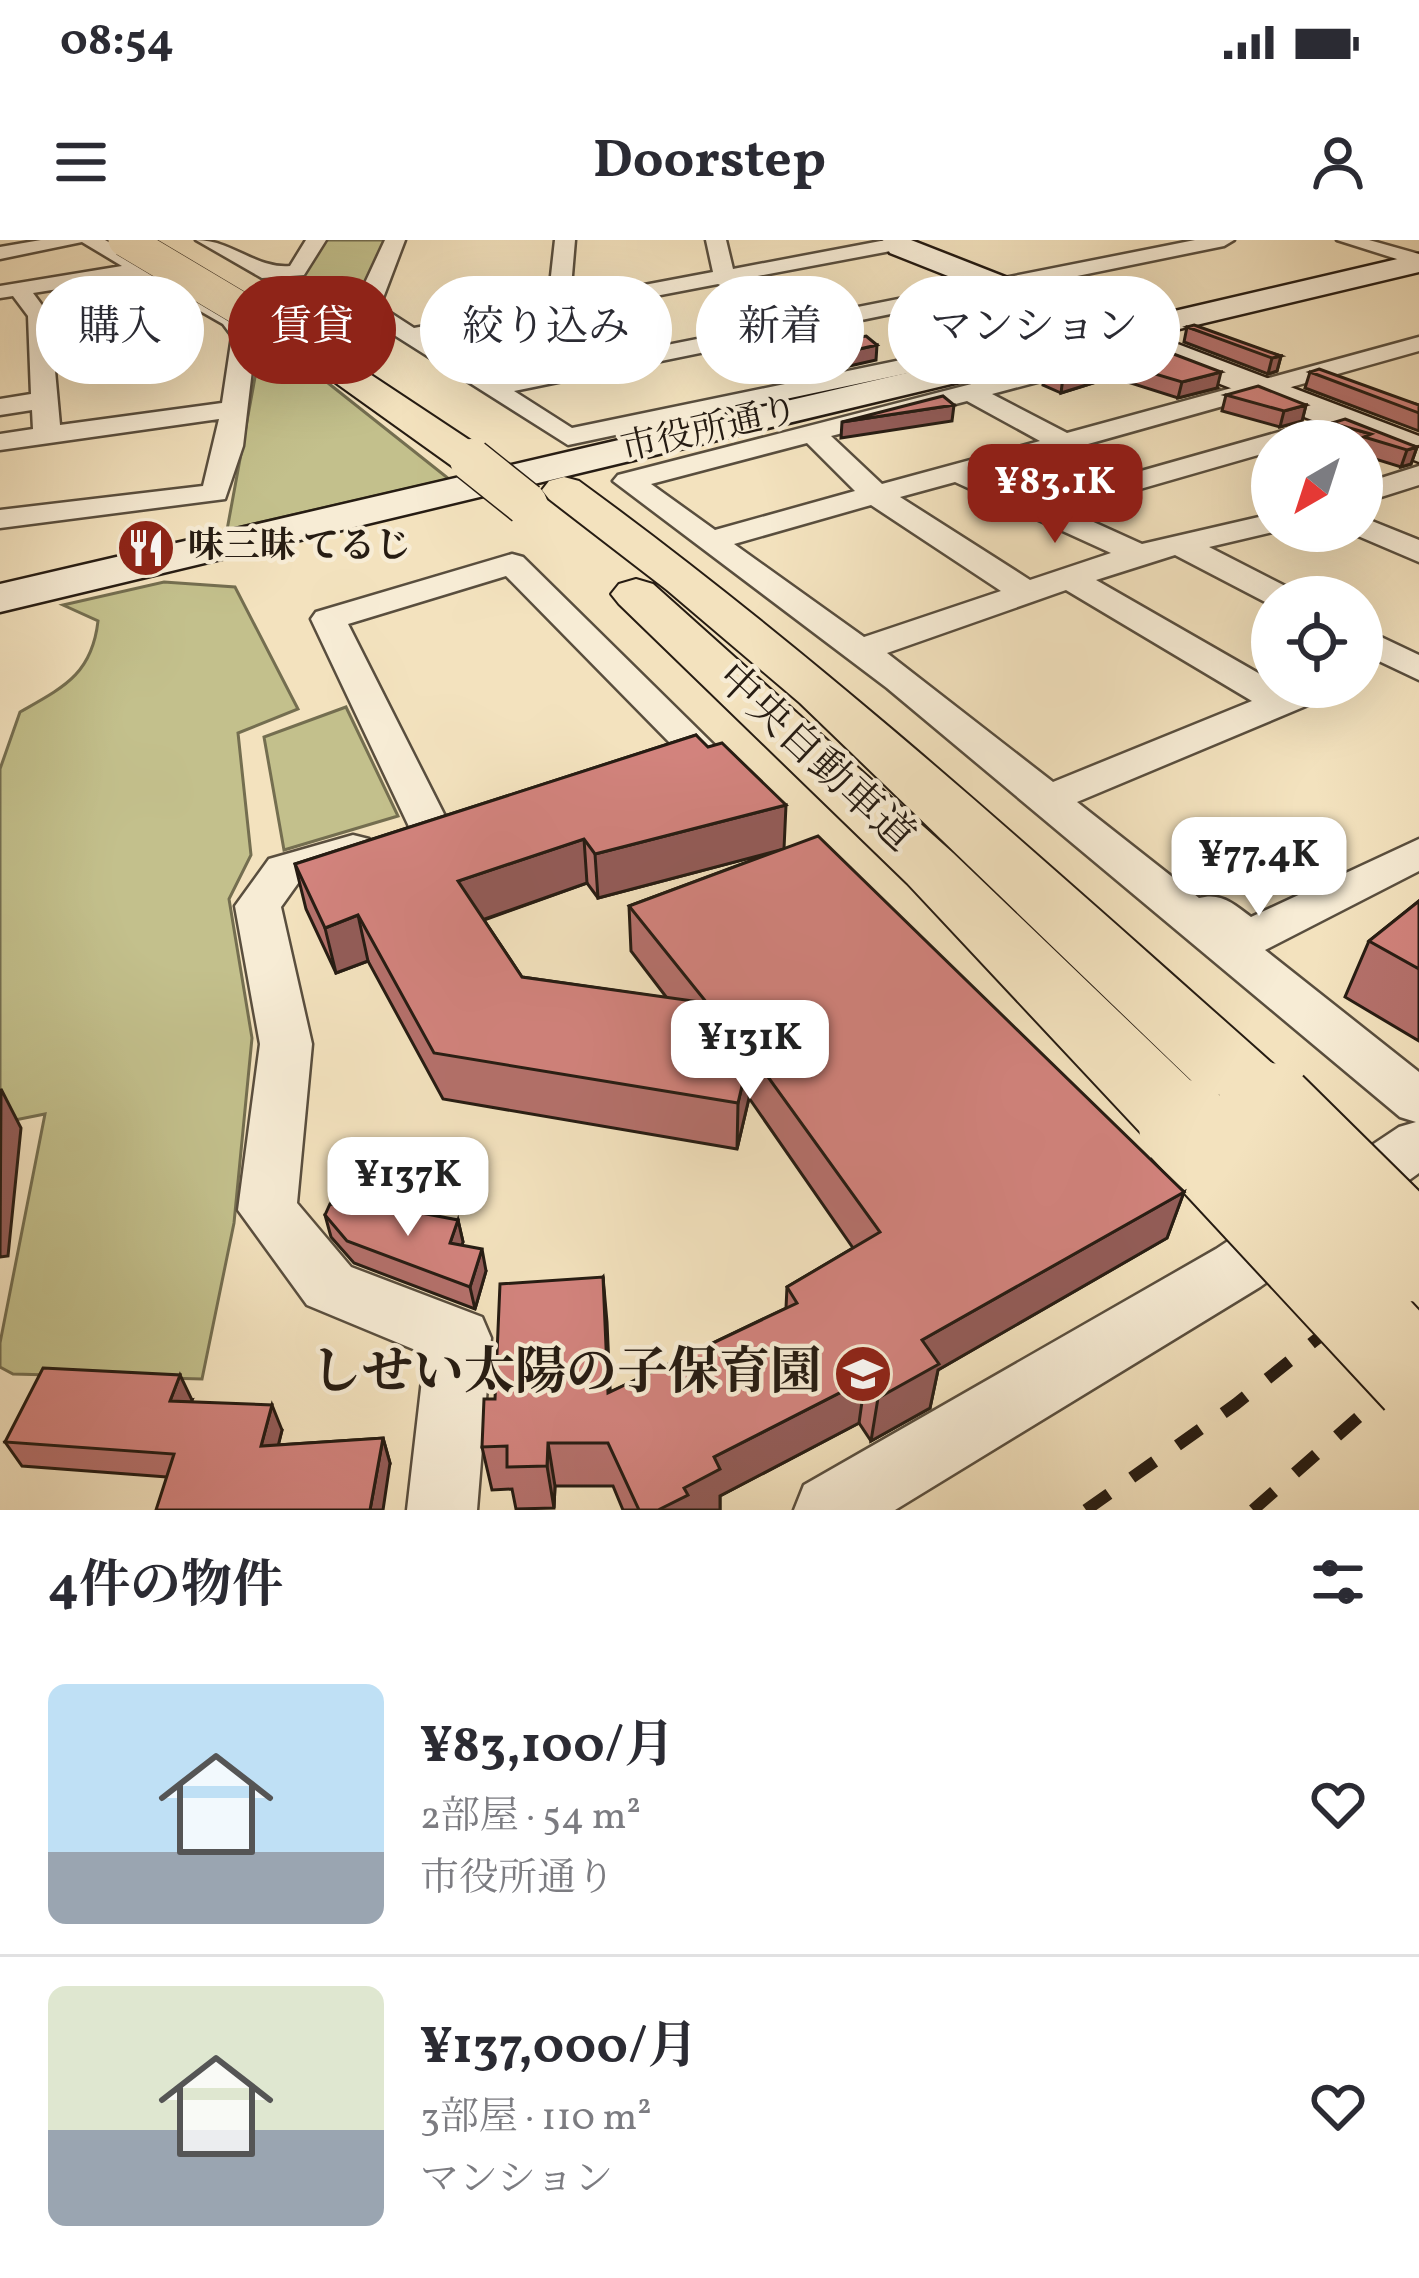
<!DOCTYPE html>
<html lang="ja">
<head>
<meta charset="utf-8">
<style>
  :root { --surface:#fff; --page:#f2f2f3; --text:#2b2b33; --muted:#7c7c81; --line:#e1e1e2; --accent:#8f2418 }
  body { margin:0; font-family:Vollkorn,"Noto Serif JP",serif; background:var(--page); color:var(--text); height:100vh; display:flex; flex-direction:column; font-size:45px; white-space:nowrap }
  * { box-sizing:border-box; margin:0 }
  p { font-size:39px; color:var(--muted) }
  .icon { flex:none; width:66px; height:66px; fill:none; stroke:currentColor; stroke-width:2; stroke-linecap:round; stroke-linejoin:round }
  .map { position:relative; height:1270px; overflow:hidden }
  .details { display:flex; flex-direction:column; background:var(--surface); flex:1 }
  .details>* { flex:none }
  .banner { position:absolute; left:36px; top:36px; width:1347px; height:108px; display:flex; gap:24px }
  .needle { width:78px; rotate:219deg }
  .controls { position:absolute; left:1251px; top:180px; display:grid; gap:24px }
  .controls a { display:grid; place-items:center; width:132px; height:132px; border-radius:50%; background:var(--surface); box-shadow:0 12px 48px #0002; font-size:60px }
  .price { position:absolute; translate:-50% -102px; padding:0 27px; border-radius:24px; background:#fff; color:#222; font-size:39px; line-height:78px; filter:drop-shadow(0 3px 6px #0008) }
  .price::after { content:''; position:absolute; left:50%; top:72px; width:36px; height:27px; margin-left:-18px; background:inherit; clip-path:polygon(0 0,100% 0,50% 100%) }
  .price.current { background:var(--accent); color:#fff }
  ul { padding:0; list-style:none }
  li { display:flex; align-items:center; gap:36px; height:300px; padding:0 48px }
  li+li { border-top:3px solid var(--line) }
  li span { display:grid; place-items:center; flex:none; width:336px; height:240px; border-radius:18px; color:#555 }
  li>.icon { margin-inline-start:auto }
  span .icon { width:144px; height:144px; fill:#fffc; stroke-width:1 }
  li b { font-size:51px }
  h2 { display:flex; justify-content:space-between; align-items:center; height:144px; padding:0 48px; font-size:51px }
  .tag { padding:0 42px; border-radius:54px; background:var(--surface); box-shadow:0 12px 48px #0002; font-size:42px; line-height:108px }
  .tag.current { background:var(--accent); color:#fff }
  .status { display:flex; justify-content:space-between; align-items:center; height:84px; padding:0 60px; background:var(--surface); direction:ltr }
  .status svg { height:33px; fill:currentColor }
  header { display:flex; justify-content:space-between; align-items:center; height:156px; padding:0 48px; background:var(--surface); font-size:54px; font-weight:700 }
  .map>svg:first-child { display:block }
  .green { fill:#c3c08c; stroke:#746e50; stroke-width:3 }
  .lines { fill:none; stroke-linecap:round; stroke-linejoin:round }
  .street-casing { stroke:#594e3e; stroke-width:5 }
  .secondary-casing { stroke:#261c13; stroke-width:5 }
  .highway-casing { stroke:#261c13; stroke-width:4 }
  .street { fill:#f7ecd5; fill-rule:evenodd }
  .secondary { fill:#f7ecd5; fill-rule:evenodd }
  .highway { fill:#f3e2be; fill-rule:evenodd }
  .rail { stroke:#261c13; stroke-width:12; stroke-dasharray:28 28; stroke-linecap:butt }
  .highway-bridge-far3-casing { stroke:#261c13; stroke-width:34; stroke-linecap:butt }
  .highway-bridge-far2-casing { stroke:#261c13; stroke-width:45; stroke-linecap:butt }
  .highway-bridge-far1-casing { stroke:#261c13; stroke-width:75; stroke-linecap:butt }
  .highway-bridge-casing { stroke:#261c13; stroke-width:96; stroke-linecap:butt }
  .highway-bridge-far3 { stroke:#f3e2be; stroke-width:33 }
  .highway-bridge-far2 { stroke:#f3e2be; stroke-width:42 }
  .highway-bridge-far1 { stroke:#f3e2be; stroke-width:70 }
  .highway-bridge { stroke:#f3e2be; stroke-width:92 }
  .wall { fill:#b5716c; stroke:#261c13; stroke-width:3; fill-rule:evenodd }
  .shaded-wall { fill:#935c58; stroke:#261c13; stroke-width:3 }
  .building { fill:#d2837d; stroke:#261c13; stroke-width:3 }
  .labels { text-anchor:middle; dominant-baseline:central; stroke-width:9; stroke-linejoin:round; paint-order:stroke }
  .far-street-label { font-size:36px; fill:#261c13; stroke:#f7ecd5 }
  .far-poi-label { font-size:36px; font-weight:bold; fill:#261c13; stroke:#f7ecd5; text-anchor:start }
  .street-label { font-size:42px; fill:#261c13; stroke:#f7ecd5 }
  .near-poi-label { font-size:51px; font-weight:bold; fill:#261c13; stroke:#f7ecd5; text-anchor:end }
</style>
</head>
<body>
<div class="status"><b>08:54</b><svg viewBox="0 0 49 12"><path d="M0 12V9h3v3zM5 12V6h3v6zM10 12V3h3v9zM15 12V0h3v12zM26 1h20v11H26zM47 4h2v5h-2z"/></svg></div>
<header><svg class="icon" aria-label="menu" viewBox="0 0 24 24"><path d="M4 6h16M4 12h16M4 18h16"/></svg>Doorstep<svg class="icon" aria-label="person" viewBox="0 0 24 24"><circle cx="12" cy="8" r="4"/><path d="M4 21q1-7 8-7t8 7"/></svg></header>
<div class="map">
<svg width="1419" height="1270" viewBox="0 0 1419 1270">
  <rect width="100%" height="100%" fill="#f3e2be"/>
  <filter id="stains"><feTurbulence type="fractalNoise" baseFrequency=".00167" numOctaves="4"/><feColorMatrix values="0 0 0 0 .2 0 0 0 0 .09 0 0 0 0 .02 0 0 0 .5 -.17"/></filter>
  <radialGradient id="worn" r=".72"><stop offset=".6" stop-color="#630" stop-opacity="0"/><stop offset="1" stop-color="#630" stop-opacity=".3"/></radialGradient>
  <path class="green" d="M321,0H386L361,71L334,76L286,45Z
    M294,116L449,239L227,290L258,121Z
    M164,342L235,347L298,469L238,493L251,615L229,659L252,798L234,983L202,1139L13,1134L0,1127V1103L45,874L0,883V529L20,472C64,447 92,434 98,381L63,365Z
    M346,467L398,576L284,610L264,497Z"/>
  <g class="lines">
    <defs>
      <path id="street" d="M41,0H105L239,74L256,96L243,206L225,259L0,288V270L203,246L219,179L0,210V194L33,189L32,170L0,175V159L31,154L28,76L13,56L0,58V46L122,26L82,2L0,19V7ZM139,36L223,84L232,96L222,163L60,185L50,76L33,53Z
        M196,0C232,0 256,29 290,26L306,0H326L304,35L262,38Z
        M385,0H405L380,66L414,88L548,63L555,0H575L570,59L713,32L706,0H726L733,29L886,0L906,4L896,10L742,39L764,53L753,59L718,44L431,99L496,139L1195,0H1234L1224,6L514,151L572,188L1036,92L1079,101L1097,122L1094,127L992,154L1067,193L1419,97V111L985,233L1042,259L1346,173L1359,181L1355,187L1306,201H1272V211L1067,270L1142,304L1272,274V291H1277L1209,307L1293,350L1298,357H1272L1269,364L1175,315L1096,340L1272,441V447H1338L1332,455L1077,562L1199,658C1221,652 1234,664 1251,677L1419,599V631L1265,710L1419,832V933L1260,1047L895,1270H794L804,1245L1216,1009L1399,887L1416,882L1400,877L887,448L613,241L618,235L1069,119L1063,111L1036,106L568,205L361,74L359,56ZM967,161L1040,201L882,244L831,196ZM807,203L855,251L715,290L651,244ZM955,242L1111,313L1030,340L900,257ZM871,265L1001,351L864,397L734,304ZM1066,350L1252,461L1053,542L887,413Z
        M1337,0H1369L1419,14V26Z
        M1419,226V245L1362,263V244Z
        M1362,277L1419,300V322L1351,293L1362,291Z
        M512,314L523,317L719,510C706,528 665,536 645,531L639,522L645,513L672,505L506,336L348,384L450,586L443,595L428,599L413,595L311,379L316,372Z
        M1362,388L1419,415V440L1362,413Z
        M353,595L369,599L375,609L369,619L301,639L281,667L312,804L297,963L351,1027L482,1077L491,1098L477,1270H407L425,1114L307,1065L238,970L260,804L235,666L269,619Z"/>
      <path id="secondary" d="M883,0H911L1123,83L1419,14V32L1154,95L1419,196V222L1118,104L0,372V344L1087,91L890,13Z"/>
      <path id="highway" d="M320,105L332,109L486,211L492,220L486,229L471,232L456,229L308,123L302,116L308,109Z
        M564,237L579,241C827,422 1052,628 1282,832L1293,853L1282,874L1254,883L1226,874L800,463L667,350L549,259L542,250L549,241Z
        M636,339L653,344L953,613L1214,863L1225,886L1214,909L1185,918L1156,909L907,643L619,364L611,354L619,344Z"/>
    </defs>
    <use href="#street" class="street-casing"/>
    <use href="#secondary" class="secondary-casing"/>
    <use href="#highway" class="highway-casing"/>
    <use href="#street" class="street"/>
    <use href="#secondary" class="secondary"/>
    <use href="#highway" class="highway"/>
    <path class="rail" d="M1086,1270L1236,1164L1419,1017
      M1253,1270L1419,1124"/>
    <defs>
      <path id="highway-bridge-far3" d="M125,0L320,116"/>
      <path id="highway-bridge-far2" d="M471,220L526,264"/>
      <path id="highway-bridge-far1" d="M1254,853L1273,872"/>
      <path id="highway-bridge" d="M1270,869L1419,1016
        M1185,886L1419,1138"/>
    </defs>
    <use href="#highway-bridge-far3" class="highway-bridge-far3-casing"/>
    <use href="#highway-bridge-far2" class="highway-bridge-far2-casing"/>
    <use href="#highway-bridge-far1" class="highway-bridge-far1-casing"/>
    <use href="#highway-bridge" class="highway-bridge-casing"/>
    <use href="#highway-bridge-far3" class="highway-bridge-far3"/>
    <use href="#highway-bridge-far2" class="highway-bridge-far2"/>
    <use href="#highway-bridge-far1" class="highway-bridge-far1"/>
    <use href="#highway-bridge" class="highway-bridge"/>
  </g>
  <path class="wall" d="M1028,55L1075,73L1072,90L1035,88L949,105L920,93L922,76Z
    M1187,87L1281,116L1277,131L1268,134L1184,102Z
    M1099,99L1217,148L1178,158L1112,137L1061,153L1043,145L1045,130L1098,116L1096,114Z
    M1310,132L1419,165V191L1305,148Z
    M1226,155L1306,165L1302,181L1280,187L1222,171Z
    M1332,183L1417,207L1411,224L1401,227L1362,215V201L1326,200Z
    M696,495L784,608L1184,952L1167,998L938,1130L930,1168L871,1201L859,1183L720,1256V1270H623L613,1246H555L554,1268L516,1269L512,1249L492,1250L482,1207L495,1159L603,1037L610,1152L786,1068L787,1047L853,1008L749,858L737,909L443,859L368,721L336,733L306,669L295,624ZM776,611L629,666L631,711L667,758L522,737L484,680L587,643L598,658Z
    M1419,661V801L1345,757L1369,701Z
    M359,969L458,980L463,1002L461,1005L486,1031L475,1069L354,1023L331,997L325,975Z
    M192,1160L191,1162L282,1190L278,1205L383,1198L390,1223L167,1237L22,1226L5,1202Z"/>
  <path class="shaded-wall" d="M1038,71L1035,88L949,105L951,88Z
    M877,105L876,120L845,127L846,112Z
    M1281,116L1277,131L1268,134L1272,118Z
    M1115,122L1112,137L1061,153L1063,137Z
    M1221,132L1217,148L1178,158L1182,142Z
    M954,165L952,181L841,198L842,182Z
    M1306,165L1302,181L1280,187L1284,171Z
    M1417,207L1411,224L1401,227L1407,210Z
    M786,565L784,609L598,658L595,614Z
    M584,599L587,643L465,686L458,641Z
    M358,675L368,721L336,733L325,688Z
    M750,812L749,858L737,909L738,863Z
    M1,849L21,888L8,1016L0,1017Z
    M1184,952L1167,998L938,1130L930,1168L871,1201L878,1158L922,1100Z
    M458,980L463,1002L454,1025L450,1003Z
    M482,1009L486,1031L475,1069L470,1047Z
    M603,1037L607,1082L612,1196L608,1153Z
    M180,1135L192,1160L182,1186L170,1161Z
    M865,1140L859,1183L720,1256V1270H658L684,1248L714,1217Z
    M272,1165L282,1190L272,1231L261,1206Z
    M383,1198L390,1223L383,1270H370Z
    M548,1203L555,1246L554,1268L547,1226Z"/>
  <path class="building" d="M1028,55L1075,73L1038,71L951,88L922,76Z
    M1194,85L1281,116L1272,118L1187,87Z
    M1121,94L1221,132L1182,142L1115,122L1063,137L1045,130L1098,116L1104,106L1099,99Z
    M866,96L877,105L846,112L847,100Z
    M1319,129L1419,165V173L1310,132Z
    M1258,146L1306,165L1284,171L1226,155Z
    M943,156L954,165L842,182Z
    M1345,179L1417,207L1407,210L1364,197L1371,194L1332,183Z
    M696,495L708,507L722,503L786,565L595,614L584,599L458,641L522,737L707,763L629,666L818,596L1184,952L922,1100L939,1124L878,1158L865,1140L714,1217L720,1229L684,1248L688,1255L658,1270H639L608,1203H548L547,1226L507,1227V1206L482,1207L484,1159H495L500,1044L603,1037L608,1153L797,1063L787,1047L880,992L750,812L738,863L434,813L358,675L325,688L295,624Z
    M1419,661V729L1369,701Z
    M363,962L458,980L450,1003L482,1009L470,1047L347,1001L325,975L330,964L359,969Z
    M43,1128L180,1135L170,1161L272,1165L261,1206L383,1198L370,1270H156L174,1214L5,1202Z"/>
  <defs>
    <symbol id="restaurant-disc" viewBox="-11 -11 22 22"><circle r="9.5" fill="#8f2418" stroke="#f7ecd5"/><path d="M-5-6h1v4h1v-4h1v4h1v-4h1v5L-1.5 .5V6h-2V.5L-5-1ZM5-6V6H3V1.5H1.5Q1.5-4 5-6Z" fill="#fff"/></symbol>
    <symbol id="school-disc" viewBox="-11 -11 22 22"><circle r="9.5" fill="#8f2418" stroke="#f7ecd5"/><path d="M0-5L7-2L0 1L-7-2ZM-4 1L0 2.5L4 1V4Q0 6-4 4Z" fill="#fff"/></symbol>
  </defs>
  <g fill-rule="evenodd">
    <use href="#restaurant-disc" x="113" y="275" width="66" height="66"/>
    <use href="#school-disc" x="830" y="1101" width="66" height="66"/>
  </g>
  <g class="labels">
    <g class="far-street-label">
      <text transform="translate(710 191) rotate(-13)">市役所通り</text>
    </g>
    <g class="far-poi-label">
      <text x="188" y="308">味三昧 てるじ</text>
    </g>
    <g class="street-label">
      <text transform="translate(814 519) rotate(43)">中央自動車道</text>
    </g>
    <g class="near-poi-label">
      <text x="821" y="1134">しせい太陽の子保育園</text>
    </g>
  </g>
  <rect width="100%" height="100%" filter="url(#stains)"/>
  <rect width="100%" height="100%" fill="url(#worn)"/>
</svg>
<div class="controls">
<a><svg class="needle" viewBox="-14 -14 28 28"><path d="M0-13l5 13h-10z" fill="#e53935"/><path d="M0 13l5-13h-10z" fill="#7c7c81"/></svg></a>
<a><svg class="icon" aria-label="locate" viewBox="0 0 24 24"><circle cx="12" cy="12" r="6"/><path d="M12 2v4M12 18v4M2 12h4M18 12h4"/></svg></a>
</div>
<b class="price current" style="left:1055px;top:306px">¥83.1K</b>
<b class="price" style="left:1259px;top:679px">¥77.4K</b>
<b class="price" style="left:750px;top:862px">¥131K</b>
<b class="price" style="left:408px;top:999px">¥137K</b>
<div class="banner">
<a class="tag">購入</a>
<a class="tag current">賃貸</a>
<a class="tag">絞り込み</a>
<a class="tag">新着</a>
<a class="tag">マンション</a>
</div>
</div>
<section class="details">
<h2>4件の物件<svg class="icon" aria-label="filters" viewBox="0 0 24 24"><path d="M4 7h16M4 17h16"/><circle cx="9" cy="7" r="2"/><circle cx="15" cy="17" r="2"/></svg></h2>
<ul>
<li><span style="background:linear-gradient(#bfe0f5 70%,#9aa5b1 0)"><svg class="icon" aria-label="home" viewBox="0 0 24 24"><path d="M3 11l9-7 9 7M6 9v11h12V9"/></svg></span><div><b>¥83,100/月</b><p>2部屋 · 54 m²</p><p>市役所通り</p></div><svg class="icon" aria-label="heart" viewBox="0 0 24 24"><path d="M12 20l-8-8c-3-5 5-10 8-4 3-6 11-1 8 4z"/></svg></li>
<li><span style="background:linear-gradient(#dfe7d0 60%,#9aa5b1 0)"><svg class="icon" aria-label="home" viewBox="0 0 24 24"><path d="M3 11l9-7 9 7M6 9v11h12V9"/></svg></span><div><b>¥137,000/月</b><p>3部屋 · 110 m²</p><p>マンション</p></div><svg class="icon" aria-label="heart" viewBox="0 0 24 24"><path d="M12 20l-8-8c-3-5 5-10 8-4 3-6 11-1 8 4z"/></svg></li>
</ul>
</section>
</body>
</html>
